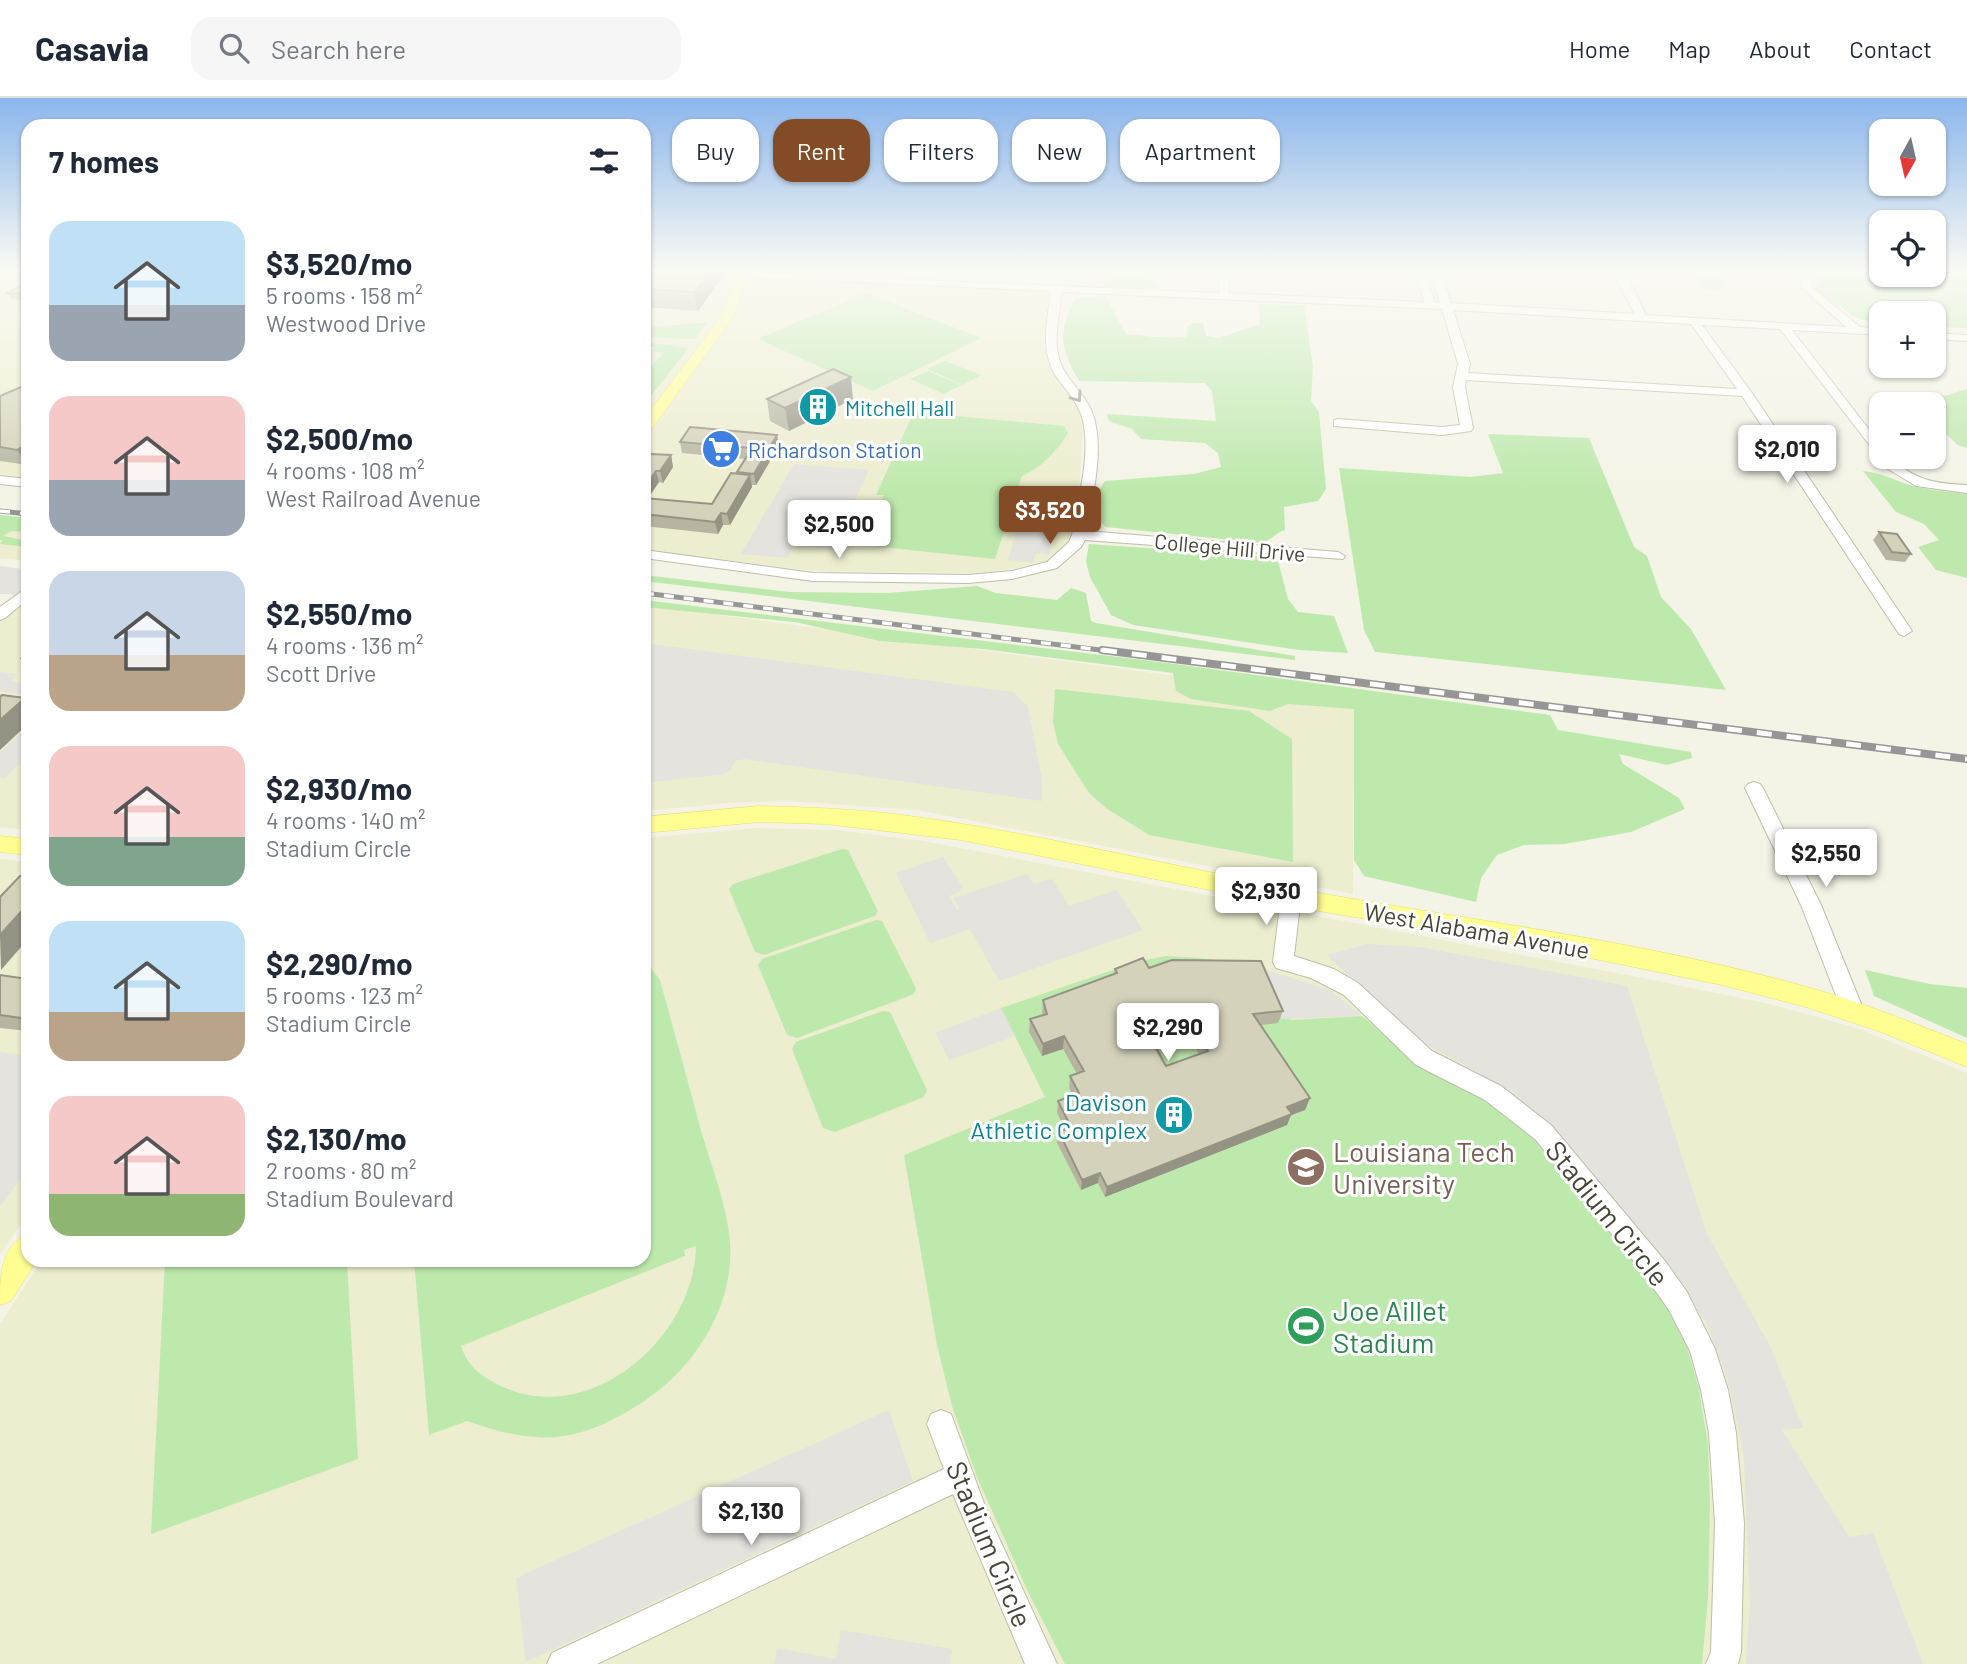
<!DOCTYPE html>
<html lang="en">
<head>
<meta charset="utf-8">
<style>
  :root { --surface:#fff; --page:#f6f6f7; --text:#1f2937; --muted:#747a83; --line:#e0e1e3; --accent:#844c26 }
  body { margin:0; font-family:Barlow,sans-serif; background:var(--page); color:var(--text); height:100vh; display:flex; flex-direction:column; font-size:26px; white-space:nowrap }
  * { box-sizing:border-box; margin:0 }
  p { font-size:23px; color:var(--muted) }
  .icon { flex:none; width:38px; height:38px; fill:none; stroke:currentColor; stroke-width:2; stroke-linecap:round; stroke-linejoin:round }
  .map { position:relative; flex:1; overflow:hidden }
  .side { position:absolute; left:21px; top:21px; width:630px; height:1148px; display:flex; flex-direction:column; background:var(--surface); border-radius:21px; box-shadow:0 2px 5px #0004 }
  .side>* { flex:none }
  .top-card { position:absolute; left:672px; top:21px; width:665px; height:63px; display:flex; gap:14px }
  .needle { width:46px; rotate:188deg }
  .fabs { position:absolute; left:1869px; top:21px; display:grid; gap:14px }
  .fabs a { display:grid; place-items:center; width:77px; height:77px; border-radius:14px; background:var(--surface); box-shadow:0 2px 5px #0004; font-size:35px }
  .price { position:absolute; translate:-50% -60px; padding:0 16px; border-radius:7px; background:#fff; color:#222; font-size:23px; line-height:46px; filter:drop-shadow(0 2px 4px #0008) }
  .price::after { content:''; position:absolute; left:50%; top:42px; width:21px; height:16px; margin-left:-10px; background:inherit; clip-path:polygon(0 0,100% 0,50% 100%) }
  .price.current { background:var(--accent); color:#fff }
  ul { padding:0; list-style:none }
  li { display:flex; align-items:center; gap:21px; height:175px; padding:0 28px }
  li span { display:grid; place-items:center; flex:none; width:196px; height:140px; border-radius:21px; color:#555 }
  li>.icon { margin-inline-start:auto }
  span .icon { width:84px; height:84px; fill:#fffc; stroke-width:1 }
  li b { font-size:30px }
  h2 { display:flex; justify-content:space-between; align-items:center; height:84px; padding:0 28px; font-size:30px }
  .chip { padding:0 24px; border-radius:21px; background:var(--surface); box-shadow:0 2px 5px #0004; font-size:24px; line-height:63px }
  .chip.current { background:var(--accent); color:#fff }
  header { display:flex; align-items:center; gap:42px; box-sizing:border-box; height:98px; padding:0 35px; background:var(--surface); border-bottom:2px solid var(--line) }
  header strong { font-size:33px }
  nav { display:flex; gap:38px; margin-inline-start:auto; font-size:24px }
  .search { width:490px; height:63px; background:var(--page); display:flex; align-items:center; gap:18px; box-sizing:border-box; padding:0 24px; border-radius:21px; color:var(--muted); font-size:26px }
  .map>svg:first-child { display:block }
  .education { fill:#ededcf }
  .green { fill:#bee9ad; fill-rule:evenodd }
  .parking { fill:#e4e3de }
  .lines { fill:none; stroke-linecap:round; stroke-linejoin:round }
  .minor-casing { stroke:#bfbea8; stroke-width:2 }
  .major-casing { stroke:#e7e361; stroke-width:1 }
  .minor { fill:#fff; fill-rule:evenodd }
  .major { fill:#fffe93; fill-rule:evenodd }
  .rail-far1-casing { stroke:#969696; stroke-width:5 }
  .rail-casing { stroke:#969696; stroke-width:8 }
  .rail-far1 { stroke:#fff; stroke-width:3.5; stroke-dasharray:10; stroke-linecap:butt }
  .rail { stroke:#fff; stroke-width:5; stroke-dasharray:15; stroke-linecap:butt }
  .wall { fill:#b7b5a1; fill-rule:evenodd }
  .shaded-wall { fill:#959383 }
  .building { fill:#d5d2bb; stroke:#959383; stroke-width:2; fill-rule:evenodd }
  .oneway { stroke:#999890 }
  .labels { text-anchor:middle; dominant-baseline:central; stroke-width:6; stroke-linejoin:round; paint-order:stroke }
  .far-culture-label { font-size:21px; fill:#0d838f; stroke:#fff; text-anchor:start }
  .far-shop-label { font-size:21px; fill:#366cbe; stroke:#fff; text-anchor:start }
  .far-street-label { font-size:21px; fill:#464435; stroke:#fff }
  .street-label { font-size:24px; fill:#464435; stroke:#fff }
  .culture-label { font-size:24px; fill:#0d838f; stroke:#fff; text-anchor:end }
  .near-education-label { font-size:28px; fill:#785e54; stroke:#fff; text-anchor:start }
  .near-street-label { font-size:28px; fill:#464435; stroke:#fff }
  .near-leisure-label { font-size:28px; fill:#27864d; stroke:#fff; text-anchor:start }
</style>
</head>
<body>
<header>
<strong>Casavia</strong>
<div class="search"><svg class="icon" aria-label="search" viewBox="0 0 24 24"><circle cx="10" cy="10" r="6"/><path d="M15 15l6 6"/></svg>Search here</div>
<nav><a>Home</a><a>Map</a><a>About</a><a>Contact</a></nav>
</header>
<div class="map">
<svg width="1967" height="1566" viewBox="0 0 1967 1566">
  <rect width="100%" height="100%" fill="#f3f3e6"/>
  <path class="education" d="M0,172H28V380L0,376Z
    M644,172H735L732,177L1047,193L1052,197L1046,238L1048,266L1079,312L1083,332L1078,410L1067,445L1057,455L1045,463L1012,471L971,475L817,473L644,453Z
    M0,426L28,429V463L0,460Z
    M28,498V732L0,729V522Z
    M644,507L1354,602L1353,796L917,712L788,703L728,705L644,713Z
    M756,730L838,732L923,743L1642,880L1765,905L1857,930L1967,975V1566H0V1226L42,1162H644V740Z
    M0,761L28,764V1116L0,1156Z"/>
  <path class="green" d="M1107,172H1142L1143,177L1160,191L1105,188L1101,185L1111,180Z
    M1691,172H1729L1721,192L1704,191Z
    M1953,172H1967V230L1934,229V215H1881V225L1858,221L1815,191L1823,174L1854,176L1878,183Z
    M866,195L981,240L873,293L758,241Z
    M1105,198L1126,236C1148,238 1163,241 1186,239L1187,229L1193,225H1203L1206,238L1219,240L1260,226L1258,206L1304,207L1313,268L1311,303L1319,314L1326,391L1318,403L1284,409L1285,432C1275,435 1272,442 1261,445L1106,429L1100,424L1098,394L1105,383L1194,376L1221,369L1218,355L1205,345L1141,341L1132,331L1109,323L1107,316L1216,323L1212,293L1205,285L1079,283C1060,250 1057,233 1076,200Z
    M695,225H707L695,241L644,239L645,230Z
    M644,244L689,250L644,306V277L663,255L652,253L655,249L644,248Z
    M945,263L981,277L963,287L927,271Z
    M928,273L961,287L944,296L910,281Z
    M1967,291V350L1958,347L1934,325V306H1922L1916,295L1944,298Z
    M922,315L1064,328L1068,335C1057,353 1041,370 1022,378L995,461L863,447L884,397H876L912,318Z
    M1488,336L1589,340L1634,449L1647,458L1661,499L1691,531L1726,592L1375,554L1364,532L1339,370L1470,379L1503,375Z
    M1863,373C1879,375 1886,378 1901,384C1921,392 1945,393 1967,396V480L1936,472L1918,449L1939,442L1924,426L1896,414Z
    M0,417L28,420V434L11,433L3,438L28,443V449L0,446L3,442H0Z
    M1089,446L1277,459L1288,501L1298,514L1334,518L1348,555L1299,552L1133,527L1111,517L1090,479L1086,463Z
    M644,477L789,494L888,495L977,488L996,495L1057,502L1071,490L1086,495L1091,523L1096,525L1295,558V562L644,483Z
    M644,502L1160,564L1550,617L1558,632L1691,654L1692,660L1667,667L1619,656L1623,666L1679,700L1685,711L1631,734L1565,746L1524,747L1497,757L1481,780L1476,804L1364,778L1354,762V611L1288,606L1270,613L1191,601L1176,593L1173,575L983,551L880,543L795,524L644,509Z
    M1055,591L1249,613L1292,641L1293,764L1149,737L1106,710L1089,695L1058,646L1053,624Z
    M842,751L848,752L878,813L875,818L764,857L755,854L729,791L733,786Z
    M876,822L882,823L916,890L914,896L797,940L787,937L758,867L762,861Z
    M1166,858L1199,860L1248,867L1291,922L1362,918L1425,970L1510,1017L1536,1044L1670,1209L1687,1248L1699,1291L1708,1347L1710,1406L1708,1500L1702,1566H1065L1029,1496L977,1379L952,1308L937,1247L904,1057L1045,999L1001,910L1136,864Z
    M644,861L660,882C674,933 688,984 702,1036C712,1070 727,1107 730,1144C735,1210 692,1274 638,1307C575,1347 535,1347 467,1323L429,1337L414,1162H644ZM696,1148C695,1238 591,1331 501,1288C482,1279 467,1268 461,1248L685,1158L684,1152Z
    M1865,872L1930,886L1967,890V940L1874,898Z
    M883,913L890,914L927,992L924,999L835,1034L823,1030L792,951L796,944Z
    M165,1162H347L358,1361L151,1436Z"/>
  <path class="parking" d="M794,366L869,372L831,451L794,447L787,460L741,456Z
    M1027,398L1073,402L1071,409L1061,408L1049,457L1036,455L1033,464L1008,462Z
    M0,468L28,472V489L16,499L11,496H0Z
    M644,545L1013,594L1028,609L1042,682V703L744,661L735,663L731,672L724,676L644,685Z
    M0,574L18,576L10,583L28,586V608L15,606L23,597L0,593Z
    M28,629V658L5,680L0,679V654Z
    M943,759L964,791L949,798L957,812L960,811L953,800L1027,776L1034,786L1052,781L1069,808L1117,792L1143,832L999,883L970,831L930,845L896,775Z
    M1368,846L1420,849L1627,888L1707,1136L1771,1250L1803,1330L1782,1332L1849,1439L1873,1435L1923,1566H1746L1750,1504L1744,1359L1728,1282L1706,1224L1667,1168L1552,1030L1497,985L1411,938L1327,857Z
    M1263,871L1330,892L1362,918L1282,921Z
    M1001,910L1015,938L949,962L935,935Z
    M0,954L28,958V1071L0,1108Z
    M889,1312L913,1383L526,1564L516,1480Z
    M841,1532L952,1551L950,1566H774L777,1550L836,1561Z"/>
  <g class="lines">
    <defs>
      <path id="minor" d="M0,172H13L0,179Z
        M1219,172H1229V195L1424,204L1415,172H1425L1435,204L1440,205L1430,172H1440L1451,205L1635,216L1615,179L1614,172H1624L1646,217L1846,229L1802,190L1800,172H1810L1812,189L1860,229L1881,231V237L1792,232L1881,347V359H1891C1912,382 1937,386 1967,387V395L1916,388L1888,371L1780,231L1702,227L1752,295L1912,533L1904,538L1899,536L1742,298L1466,282L1465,289L1473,330L1471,333L1442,337L1334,328V322L1338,321L1442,329L1460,327L1453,289L1458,266L1442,211L1062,194C1059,220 1050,250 1065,274C1074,289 1089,301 1094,320C1104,355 1092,398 1087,433L1338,454L1345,458L1343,461L1085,442L1081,449L1057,470L1012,481L968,485L813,483L644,460V452L813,475L968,477L1012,473L1047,464L1069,444L1072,437C1078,400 1092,355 1082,319C1077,303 1065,291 1056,278C1039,252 1048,221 1051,193L743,179L738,176L739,174L1219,195ZM1453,212L1691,226L1737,291L1468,275L1470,266Z
        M1934,235L1967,237V243L1934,241Z
        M0,378L28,381V389L0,386Z
        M28,489V501L5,520L0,522V509Z
        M1754,684L1760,686L1763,690L1821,807L1864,913L1860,919L1853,922L1846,919L1842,913L1801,807L1745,690L1748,686Z
        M1291,791L1298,794L1301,799L1294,858L1334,871L1358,885L1432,953L1501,988L1551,1027L1665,1163L1687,1194L1715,1251L1728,1292L1736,1335L1744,1425L1741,1554L1738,1566H1706L1711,1554L1715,1425L1709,1335L1701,1292L1690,1253L1669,1212L1640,1171L1535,1041L1485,1002L1416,967L1344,897L1311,880L1276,870L1273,864L1281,799L1284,794Z
        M941,1312L951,1316L988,1416L1057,1566H1025L953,1396L597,1566H547L552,1555L944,1371L927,1326L931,1316Z"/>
      <path id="major" d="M740,172H752L730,224L649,334L644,335V321L718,223Z
        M759,708C805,709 850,711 895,716C1029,733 1159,766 1292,790C1463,822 1636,841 1803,888C1859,903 1913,925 1967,946V969L1881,934L1806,909L1722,887L1551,852L1295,809L961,742L826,726L759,724L644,735V719Z
        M0,738L28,741V757L0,754Z
        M28,1136V1162H37L11,1203L0,1207C0,1179 0,1148 28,1136Z"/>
    </defs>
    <use href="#minor" class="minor-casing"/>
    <use href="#major" class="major-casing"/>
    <use href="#minor" class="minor"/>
    <use href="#major" class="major"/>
    <defs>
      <path id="rail-far1" d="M0,413L28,416
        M644,495L1116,554"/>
      <path id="rail" d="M1102,552L1967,661"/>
    </defs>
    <use href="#rail-far1" class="rail-far1-casing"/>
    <use href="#rail" class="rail-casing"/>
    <use href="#rail-far1" class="rail-far1"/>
    <use href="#rail" class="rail"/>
  </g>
  <path class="wall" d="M28,172V182L18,181L14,175Z
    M644,172H727L698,213L644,209Z
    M28,184V202L11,201L7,195Z
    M28,286V367L0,363V298Z
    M767,301H853L789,333L770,323Z
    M777,337L779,348L756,387H752V389L730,427H723L718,436L644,428V365L671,357L673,369L663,385L659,384L648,400L712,406L737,376V374L745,361L682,355L680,344Z
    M1879,434L1911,456L1905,464L1886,462L1873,442Z
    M28,555V568L22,560Z
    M1149,870L1283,913L1278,925L1261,927L1310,1000L1305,1012L1291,1017L1287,1027L1105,1099L1098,1085L1081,1092L1057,1045L1059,1034L1065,1031L1057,1015L1058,1003L1073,998L1069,990L1070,978L1077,976L1063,951L1042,958L1029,934L1030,921L1043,917L1042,914L1043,902L1114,876L1115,871ZM1188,938L1199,956L1166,968L1156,950Z
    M0,877L28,881V933L0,930Z"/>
  <path class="shaded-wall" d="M711,172H727L698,213L694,194Z
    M851,279L853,301L789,333L785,310Z
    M777,337L779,348L756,387L754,376Z
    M28,345V366L17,352Z
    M671,357L673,369L663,385L660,373Z
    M656,373L659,384L644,406V390Z
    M750,377L752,389L730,427L727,416Z
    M721,415L723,427L718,436L715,424Z
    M25,600L28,604V626L0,652V622Z
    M28,806V841L1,872L0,837Z
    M1192,926L1188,938L1148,954L1151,941Z
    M1064,938L1063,951L1042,958L1043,946Z
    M1310,1000L1305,1012L1291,1017L1287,1027L1105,1099L1107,1089L1287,1009Z
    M1100,1075L1098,1085L1081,1092L1082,1082Z"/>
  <path class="building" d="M19,172H28V176L14,175Z
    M644,172H711L694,194L644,191Z
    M28,184V196L7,195Z
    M833,271L851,279L785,310L767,301Z
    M28,286V345L17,352L0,349V298Z
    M690,329L777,337L754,376L737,374L752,350L680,344Z
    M651,356L671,357L660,373H656L644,390V365Z
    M731,375L750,377L727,416L721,415L715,424L644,416V400L712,406Z
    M1879,434L1897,436L1911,456L1892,454Z
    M28,555V561L22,560Z
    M2,597L25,600L0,622V599Z
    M20,778L28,779V806L0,837V799Z
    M1143,860L1149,870L1172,862L1261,863L1283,913L1253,916L1310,1000L1287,1009L1292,1016L1107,1089L1100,1075L1082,1082L1059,1034L1071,1029L1058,1003L1079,995L1070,978L1084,973L1064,938L1043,946L1030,921L1047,916L1043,902L1117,875L1115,871ZM1192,926L1208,953L1166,968L1151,941Z
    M0,877L28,881V921L0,917Z"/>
  <defs><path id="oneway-chevron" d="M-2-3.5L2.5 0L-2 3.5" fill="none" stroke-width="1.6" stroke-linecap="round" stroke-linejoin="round" transform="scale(1.75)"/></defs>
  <use class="oneway" href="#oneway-chevron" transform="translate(1077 299) rotate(54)"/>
  <linearGradient id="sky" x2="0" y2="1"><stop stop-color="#8bb6ec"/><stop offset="0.44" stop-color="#fafaf4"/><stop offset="1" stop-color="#fafaf4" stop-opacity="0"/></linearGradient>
  <rect width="1967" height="392" fill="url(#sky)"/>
  <defs>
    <symbol id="building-disc" viewBox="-11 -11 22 22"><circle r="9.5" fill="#0f9aa8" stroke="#fff"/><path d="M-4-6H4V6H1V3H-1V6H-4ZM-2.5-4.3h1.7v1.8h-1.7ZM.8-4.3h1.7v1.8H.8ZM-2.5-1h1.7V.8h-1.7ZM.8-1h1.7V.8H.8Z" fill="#fff"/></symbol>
    <symbol id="supermarket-disc" viewBox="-11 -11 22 22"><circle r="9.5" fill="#3f7fe0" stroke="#fff"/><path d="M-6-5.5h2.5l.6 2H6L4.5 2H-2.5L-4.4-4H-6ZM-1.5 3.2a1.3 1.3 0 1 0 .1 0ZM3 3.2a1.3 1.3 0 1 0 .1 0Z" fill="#fff"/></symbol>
    <symbol id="university-disc" viewBox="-11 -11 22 22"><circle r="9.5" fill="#8d6e63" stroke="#fff"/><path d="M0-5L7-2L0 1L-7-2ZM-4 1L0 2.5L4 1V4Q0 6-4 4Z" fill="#fff"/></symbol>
    <symbol id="stadium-disc" viewBox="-11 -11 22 22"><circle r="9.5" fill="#2e9e5b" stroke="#fff"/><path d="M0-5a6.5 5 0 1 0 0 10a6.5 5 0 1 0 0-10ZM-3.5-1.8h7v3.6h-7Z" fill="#fff"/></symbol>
  </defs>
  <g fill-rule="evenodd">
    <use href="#building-disc" x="796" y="287" width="44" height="44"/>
    <use href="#supermarket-disc" x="699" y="329" width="44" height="44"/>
    <use href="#building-disc" x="1152" y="995" width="44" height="44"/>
    <use href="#university-disc" x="1284" y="1047" width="44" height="44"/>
    <use href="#stadium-disc" x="1284" y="1206" width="44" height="44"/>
  </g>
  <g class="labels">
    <g class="far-culture-label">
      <text x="845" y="309">Mitchell Hall</text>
    </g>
    <g class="far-shop-label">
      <text x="748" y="351">Richardson Station</text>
    </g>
    <g class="far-street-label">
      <text transform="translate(1230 449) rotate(5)">College Hill Drive</text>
    </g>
    <g class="street-label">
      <text transform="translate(1477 832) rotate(10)">West Alabama Avenue</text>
    </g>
    <g class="culture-label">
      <text x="1147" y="1003">Davison<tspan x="1147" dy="28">Athletic Complex</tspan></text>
    </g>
    <g class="near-education-label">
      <text x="1333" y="1053">Louisiana Tech<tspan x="1333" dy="32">University</tspan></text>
    </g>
    <g class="near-street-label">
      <text transform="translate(1608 1115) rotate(51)">Stadium Circle</text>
      <text transform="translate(990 1446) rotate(67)">Stadium Circle</text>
    </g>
    <g class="near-leisure-label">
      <text x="1333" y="1212">Joe Aillet<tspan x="1333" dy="32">Stadium</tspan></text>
    </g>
  </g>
</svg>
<div class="fabs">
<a><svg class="needle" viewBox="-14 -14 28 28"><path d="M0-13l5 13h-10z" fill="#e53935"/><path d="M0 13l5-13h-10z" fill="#747a83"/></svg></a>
<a><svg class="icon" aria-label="locate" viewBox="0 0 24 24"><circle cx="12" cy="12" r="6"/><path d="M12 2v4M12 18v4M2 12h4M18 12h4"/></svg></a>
<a>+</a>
<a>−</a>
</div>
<b class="price" style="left:1787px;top:387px">$2,010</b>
<b class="price current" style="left:1050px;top:448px">$3,520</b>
<b class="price" style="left:839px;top:462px">$2,500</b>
<b class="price" style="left:1826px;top:791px">$2,550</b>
<b class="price" style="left:1266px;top:829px">$2,930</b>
<b class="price" style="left:1168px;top:965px">$2,290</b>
<b class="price" style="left:751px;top:1449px">$2,130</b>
<div class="top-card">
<a class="chip">Buy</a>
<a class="chip current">Rent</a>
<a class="chip">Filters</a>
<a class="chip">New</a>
<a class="chip">Apartment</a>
</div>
<section class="side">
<h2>7 homes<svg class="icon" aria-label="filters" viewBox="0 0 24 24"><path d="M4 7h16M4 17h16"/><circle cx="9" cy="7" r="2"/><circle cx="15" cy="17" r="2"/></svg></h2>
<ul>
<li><span style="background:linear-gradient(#bfe0f5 60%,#9aa5b1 0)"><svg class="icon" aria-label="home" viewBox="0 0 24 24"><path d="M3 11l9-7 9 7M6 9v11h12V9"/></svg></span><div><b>$3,520/mo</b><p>5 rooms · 158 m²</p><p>Westwood Drive</p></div></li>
<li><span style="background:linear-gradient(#f6c9c9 60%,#9aa5b1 0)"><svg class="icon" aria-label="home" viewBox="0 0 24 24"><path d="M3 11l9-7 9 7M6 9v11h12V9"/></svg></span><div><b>$2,500/mo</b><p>4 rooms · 108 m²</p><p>West Railroad Avenue</p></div></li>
<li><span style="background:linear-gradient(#c9d6e8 60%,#b9a48a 0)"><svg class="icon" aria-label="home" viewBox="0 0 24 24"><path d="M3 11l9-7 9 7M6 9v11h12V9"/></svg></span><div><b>$2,550/mo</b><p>4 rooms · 136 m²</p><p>Scott Drive</p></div></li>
<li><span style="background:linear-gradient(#f6c9c9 65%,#7fa58c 0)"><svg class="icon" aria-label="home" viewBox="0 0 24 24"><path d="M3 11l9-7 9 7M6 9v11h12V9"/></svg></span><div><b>$2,930/mo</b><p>4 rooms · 140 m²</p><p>Stadium Circle</p></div></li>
<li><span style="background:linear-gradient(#bfe0f5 65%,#b9a48a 0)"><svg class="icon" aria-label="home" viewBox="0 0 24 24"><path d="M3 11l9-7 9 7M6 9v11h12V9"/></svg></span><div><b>$2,290/mo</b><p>5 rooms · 123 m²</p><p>Stadium Circle</p></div></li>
<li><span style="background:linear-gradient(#f6c9c9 70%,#8fb573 0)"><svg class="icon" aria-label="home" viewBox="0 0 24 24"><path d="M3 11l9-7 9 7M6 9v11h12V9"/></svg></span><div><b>$2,130/mo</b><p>2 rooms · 80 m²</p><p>Stadium Boulevard</p></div></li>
</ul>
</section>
</div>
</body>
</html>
